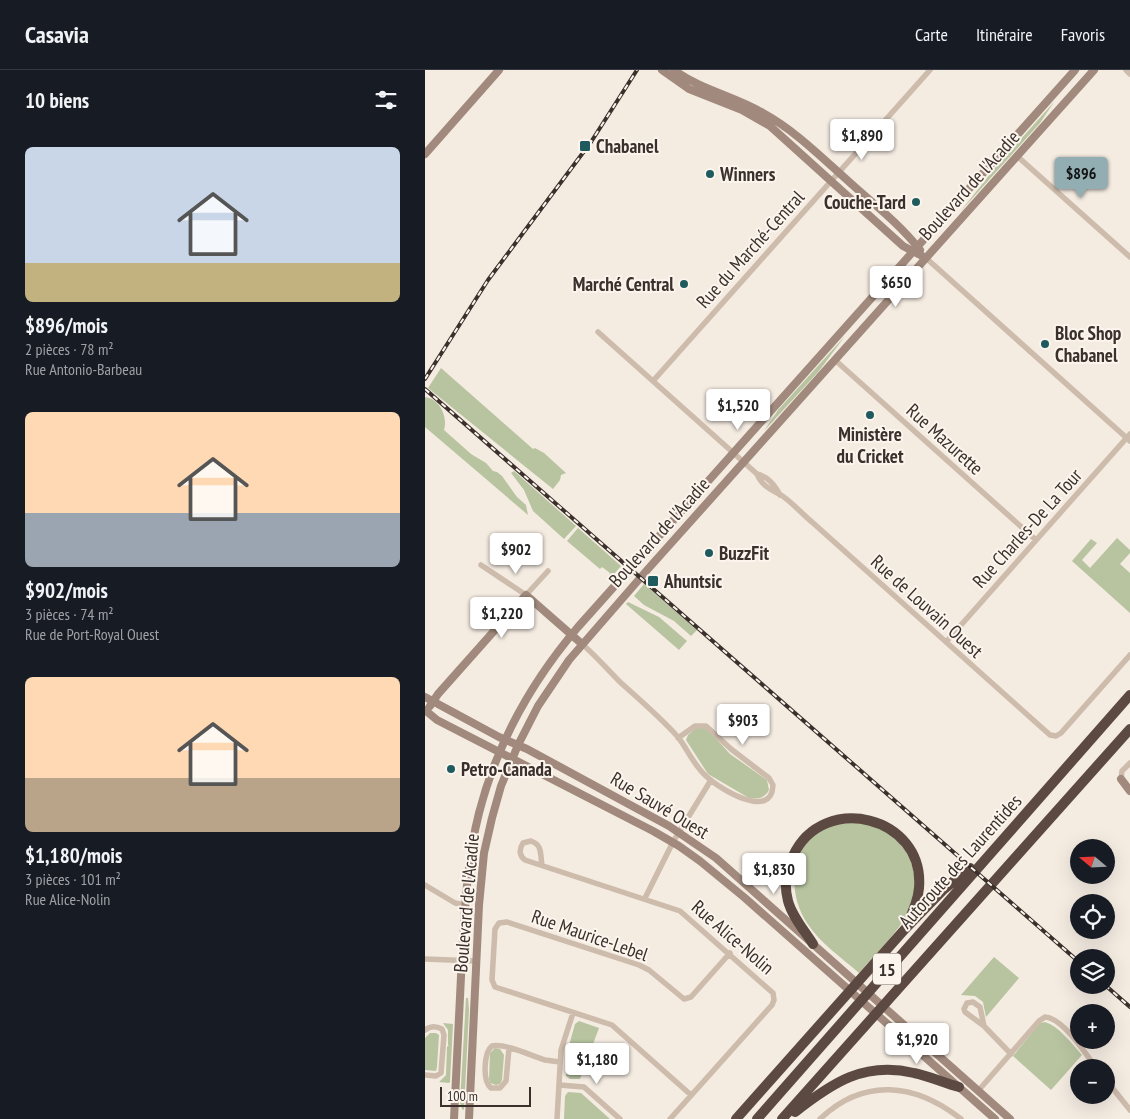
<!DOCTYPE html>
<html lang="fr">
<head>
<meta charset="utf-8">
<style>
  :root { --surface:#171b24; --page:#20242c; --text:#f1f3f6; --muted:#9ea1a6; --line:#363941; --accent:#92aeb2 }
  body { margin:0; font-family:"PT Sans Narrow",sans-serif; background:var(--page); color:var(--text); height:100vh; display:flex; flex-direction:column; font-size:19px; white-space:nowrap }
  * { box-sizing:border-box; margin:0 }
  p { font-size:16px; color:var(--muted) }
  .icon { flex:none; width:28px; height:28px; fill:none; stroke:currentColor; stroke-width:2; stroke-linecap:round; stroke-linejoin:round }
  .map { position:relative; flex:1; overflow:hidden }
  .side { display:flex; flex-direction:column; background:var(--surface); width:425px }
  .side>* { flex:none }
  .needle { width:32px; rotate:289deg }
  .tools { position:absolute; left:645px; top:769px; display:grid; gap:10px }
  .tools a { display:grid; place-items:center; width:45px; height:45px; border-radius:50%; background:var(--surface); box-shadow:0 5px 20px #0002; font-size:25px }
  .scale { position:absolute; left:15px; bottom:12px; width:91px; box-sizing:border-box; padding-left:5px; border:2px solid #3b302b; border-top:0; font-size:14px; line-height:18px; white-space:nowrap; color:#3b302b; -webkit-text-stroke:4px #fbf5ee; paint-order:stroke }
  .price { position:absolute; translate:-50% -42px; padding:0 11px; border-radius:5px; background:#fff; color:#222; font-size:16px; line-height:32px; filter:drop-shadow(0 1px 2px #0008) }
  .price::after { content:''; position:absolute; left:50%; top:30px; width:15px; height:11px; margin-left:-8px; background:inherit; clip-path:polygon(0 0,100% 0,50% 100%) }
  .price.active { background:var(--accent); color:#111 }
  ul { padding:0; list-style:none }
  li { display:grid; align-content:center; gap:10px; height:265px; padding:0 25px }
  li span { display:grid; place-items:center; height:155px; border-radius:8px; color:#555 }
  li>.icon { margin-inline-start:auto }
  span .icon { width:90px; height:90px; fill:#fffc; stroke-width:1 }
  li b { font-size:21px }
  h2 { display:flex; justify-content:space-between; align-items:center; height:60px; padding:0 25px; font-size:21px }
  header { display:flex; align-items:center; gap:30px; box-sizing:border-box; height:70px; padding:0 25px; background:var(--surface); border-bottom:1px solid var(--line) }
  header strong { font-size:24px }
  nav { display:flex; gap:28px; margin-inline-start:auto; font-size:18px }
  main { display:flex; flex:1; min-height:0 }
  .map>svg:first-child { display:block }
  .green { fill:#b8c4a0 }
  .lines { fill:none; stroke-linecap:round; stroke-linejoin:round }
  .street { stroke:#cdbbac; stroke-width:5.5 }
  .secondary { stroke:#a18a7d; stroke-width:8 }
  .highway { stroke:#5c4a42; stroke-width:10 }
  .rail-casing { stroke:#3b302b; stroke-width:4 }
  .rail { stroke:#fbf5ee; stroke-width:2; stroke-dasharray:5.5; stroke-linecap:butt }
  .poi-dot { fill:#1f5a5e; stroke:#fbf5ee; stroke-width:2 }
  .labels { text-anchor:middle; dominant-baseline:central; stroke-width:4; stroke-linejoin:round; paint-order:stroke }
  .shield { fill:#fbf5ee; stroke:#756b66; stroke-width:1 }
  .shield-label { font-size:18px; font-weight:bold; fill:#3b302b }
  .poi-label { font-size:19px; font-weight:bold; fill:#3b302b; stroke:#fbf5ee; text-anchor:start }
  .street-label { font-size:19px; fill:#3b302b; stroke:#fbf5ee }
</style>
</head>
<body>
<header>
<strong>Casavia</strong>
<nav><a>Carte</a><a>Itinéraire</a><a>Favoris</a></nav>
</header>
<main>
<section class="side">
<h2>10 biens<svg class="icon" aria-label="filters" viewBox="0 0 24 24"><path d="M4 7h16M4 17h16"/><circle cx="9" cy="7" r="2"/><circle cx="15" cy="17" r="2"/></svg></h2>
<ul>
<li><span style="background:linear-gradient(#c9d6e8 75%,#c2b280 0)"><svg class="icon" aria-label="home" viewBox="0 0 24 24"><path d="M3 11l9-7 9 7M6 9v11h12V9"/></svg></span><div><b>$896/mois</b><p>2 pièces · 78 m²</p><p>Rue Antonio-Barbeau</p></div></li>
<li><span style="background:linear-gradient(#ffd9b3 65%,#9aa5b1 0)"><svg class="icon" aria-label="home" viewBox="0 0 24 24"><path d="M3 11l9-7 9 7M6 9v11h12V9"/></svg></span><div><b>$902/mois</b><p>3 pièces · 74 m²</p><p>Rue de Port-Royal Ouest</p></div></li>
<li><span style="background:linear-gradient(#ffd9b3 65%,#b9a48a 0)"><svg class="icon" aria-label="home" viewBox="0 0 24 24"><path d="M3 11l9-7 9 7M6 9v11h12V9"/></svg></span><div><b>$1,180/mois</b><p>3 pièces · 101 m²</p><p>Rue Alice-Nolin</p></div></li>
</ul>
</section>
<div class="map">
<svg width="705" height="1049" viewBox="0 0 705 1049">
  <rect width="100%" height="100%" fill="#f4ebe1"/>
  <path class="green" d="M629,32L615,53L535,142L570,98Z
    M420,266L394,301L339,361L353,340Z
    M16,298L108,379L110,378L119,383L141,403L136,405L135,410L128,419L3,318Z
    M0,327C15,329 23,347 19,360L46,384L61,393L68,401L72,402L77,406L92,427L101,435L103,445L0,357Z
    M89,401L151,456L139,469L108,441L99,420L86,403Z
    M153,458L196,496L185,509L183,507L185,503L177,497L175,499L142,471Z
    M692,468L705,480V483L695,494L705,503V543L647,491L666,469L672,473L657,490L665,498Z
    M219,514L272,560L266,566L249,551L219,535L209,526Z
    M203,532L234,547L262,571L254,580L201,534Z
    M271,658H279L285,662L305,684L342,710L344,720C340,728 333,729 324,728L283,704L261,670L263,665Z
    M434,750C443,753 455,756 463,762C491,784 499,820 479,850C466,869 449,886 434,903C417,888 395,873 382,853C363,824 364,782 394,760C401,755 424,752 434,750Z
    M569,887L594,908L561,947L558,932L550,926L536,925Z
    M41,928H43L44,940L39,1040L37,1039L35,1033Z
    M154,951L174,958L155,1009H145L141,1006L143,979L150,954Z
    M620,952C635,957 646,973 657,985L626,1020L588,986L615,953Z
    M18,953L28,954L25,1012L24,1013L14,1012L21,1005L22,977L24,975H23V960Z
    M5,963H11L14,965L12,997L11,1001L0,1000V968Z
    M70,978L75,979L79,985L77,1010L75,1014L71,1015L65,1013L64,1009L65,983Z
    M143,1022L156,1023L185,1049H139L140,1026Z"/>
  <g class="lines">
    <path class="street" d="M701,0L705,4
      M592,86L705,187
      M501,188L705,371
      M173,262L332,404C337,416 345,419 356,425C367,432 377,444 387,452L625,665L631,666L636,663L705,585
      M410,290L611,470
      M228,311L505,0
      M332,404C343,407 349,414 355,425
      M56,495L101,525L123,501
      M521,572L705,364
      M157,574C171,586 182,599 195,612C215,630 235,647 253,667C263,680 269,696 282,707C295,719 347,751 348,715L344,708L306,679L281,656H270L253,668
      M696,709L697,701L705,693
      M117,795C115,785 118,775 106,771L98,773C94,779 94,786 100,790L255,841L348,923L349,930L347,935L245,1049
      M0,815L30,833L40,835
      M220,828L248,772L286,710
      M0,889L51,891
      M559,956L555,937L548,932L542,933L539,939L540,942L559,956L586,984
      M0,960C5,956 11,956 17,959L19,965L16,1003L11,1006L0,1005
      M84,978L81,1011L75,1018H66C57,1011 59,982 67,976C80,973 107,986 120,990L135,992
      M681,1010L705,1040
      M134,1015L159,1017L195,1049
      M553,1021L614,951L620,947C638,948 661,984 671,998
      M266,1025L187,955L70,917L67,910L70,859L74,853L82,852L214,895L224,900L259,929L266,927L305,883
      M132,1049L136,980L148,943
      M395,1049C439,1007 490,1013 536,1049"/>
    <path class="secondary" d="M237,0L264,19L317,40L345,56L478,176L501,188
      M249,0C276,20 309,26 338,43C369,60 394,85 421,109C446,132 474,153 495,180
      M0,84L74,0
      M0,627L74,667L102,679L244,756L291,788L585,1049
      M5,636L13,624L101,525L157,574
      M0,640L12,650L228,761L254,776L275,791L320,828L570,1049
      M696,709L705,721
      M29,1049C32,995 34,940 37,886C40,838 42,790 54,743C72,673 107,611 153,557L650,0
      M44,1049L54,835L59,783L67,748L76,716L93,675L113,636L144,590L223,499L669,0"/>
    <path class="highway" d="M388,874C379,860 367,846 363,831C359,816 361,800 368,786C398,721 500,746 494,818C493,831 488,842 482,854
      M370,1042C407,1013 439,991 489,1003C504,1006 519,1013 534,1017
      M311,1049L480,859L519,819L545,798
      M332,1049L705,625
      M357,1049L705,659"/>
    <defs>
      <path id="rail" d="M0,309L63,210L166,72L212,0
        M0,319L654,892
        M680,915L705,937"/>
    </defs>
    <use href="#rail" class="rail-casing"/>
    <use href="#rail" class="rail"/>
  </g>
  <g class="poi-dot">
    <rect x="154" y="70" width="12" height="12" rx="2.5"/>
    <circle cx="285" cy="104" r="5"/>
    <circle cx="491" cy="132" r="5"/>
    <circle cx="259" cy="214" r="5"/>
    <circle cx="620" cy="274" r="5"/>
    <circle cx="445" cy="345" r="5"/>
    <circle cx="284" cy="483" r="5"/>
    <rect x="222" y="505" width="12" height="12" rx="2.5"/>
    <circle cx="26" cy="699" r="5"/>
  </g>
  <g class="labels">
    <rect class="shield" x="448" y="883.5" width="28" height="31" rx="4"/>
    <g class="shield-label">
      <text x="462" y="899">15</text>
    </g>
    <g class="poi-label">
      <text x="171" y="76">Chabanel</text>
      <text x="295" y="104">Winners</text>
      <text x="481" y="132" text-anchor="end">Couche-Tard</text>
      <text x="249" y="214" text-anchor="end">Marché Central</text>
      <text x="630" y="263">Bloc Shop<tspan x="630" dy="22">Chabanel</tspan></text>
      <text x="445" y="364" text-anchor="middle">Ministère<tspan x="445" dy="22">du Cricket</tspan></text>
      <text x="294" y="483">BuzzFit</text>
      <text x="239" y="511">Ahuntsic</text>
      <text x="36" y="699">Petro-Canada</text>
    </g>
    <g class="street-label">
      <text transform="translate(544 115) rotate(-48)">Boulevard de l'Acadie</text>
      <text transform="translate(325 179) rotate(-48)">Rue du Marché-Central</text>
      <text transform="translate(520 369) rotate(42)">Rue Mazurette</text>
      <text transform="translate(602 458) rotate(-48)">Rue Charles-De La Tour</text>
      <text transform="translate(234 462) rotate(-48)">Boulevard de l'Acadie</text>
      <text transform="translate(502 536) rotate(42)">Rue de Louvain Ouest</text>
      <text transform="translate(235 735) rotate(31)">Rue Sauvé Ouest</text>
      <text transform="translate(535 791) rotate(-48)">Autoroute des Laurentides</text>
      <text transform="translate(41 833) rotate(-85)">Boulevard de l'Acadie</text>
      <text transform="translate(165 865) rotate(19)">Rue Maurice-Lebel</text>
      <text transform="translate(308 867) rotate(41)">Rue Alice-Nolin</text>
    </g>
  </g>
</svg>
<div class="tools">
<a><svg class="needle" viewBox="-14 -14 28 28"><path d="M0-13l5 13h-10z" fill="#e53935"/><path d="M0 13l5-13h-10z" fill="#9ea1a6"/></svg></a>
<a><svg class="icon" aria-label="locate" viewBox="0 0 24 24"><circle cx="12" cy="12" r="6"/><path d="M12 2v4M12 18v4M2 12h4M18 12h4"/></svg></a>
<a><svg class="icon" aria-label="layers" viewBox="0 0 24 24"><path d="M12 4l9 5-9 5-9-5zM3 14l9 5 9-5"/></svg></a>
<a>+</a>
<a>−</a>
</div>
<div class="scale">100 m</div>
<b class="price" style="left:437px;top:91px">$1,890</b>
<b class="price active" style="left:656px;top:129px">$896</b>
<b class="price" style="left:471px;top:238px">$650</b>
<b class="price" style="left:313px;top:361px">$1,520</b>
<b class="price" style="left:91px;top:505px">$902</b>
<b class="price" style="left:77px;top:569px">$1,220</b>
<b class="price" style="left:318px;top:676px">$903</b>
<b class="price" style="left:349px;top:825px">$1,830</b>
<b class="price" style="left:492px;top:995px">$1,920</b>
<b class="price" style="left:172px;top:1015px">$1,180</b>
</div>
</main>
</body>
</html>
